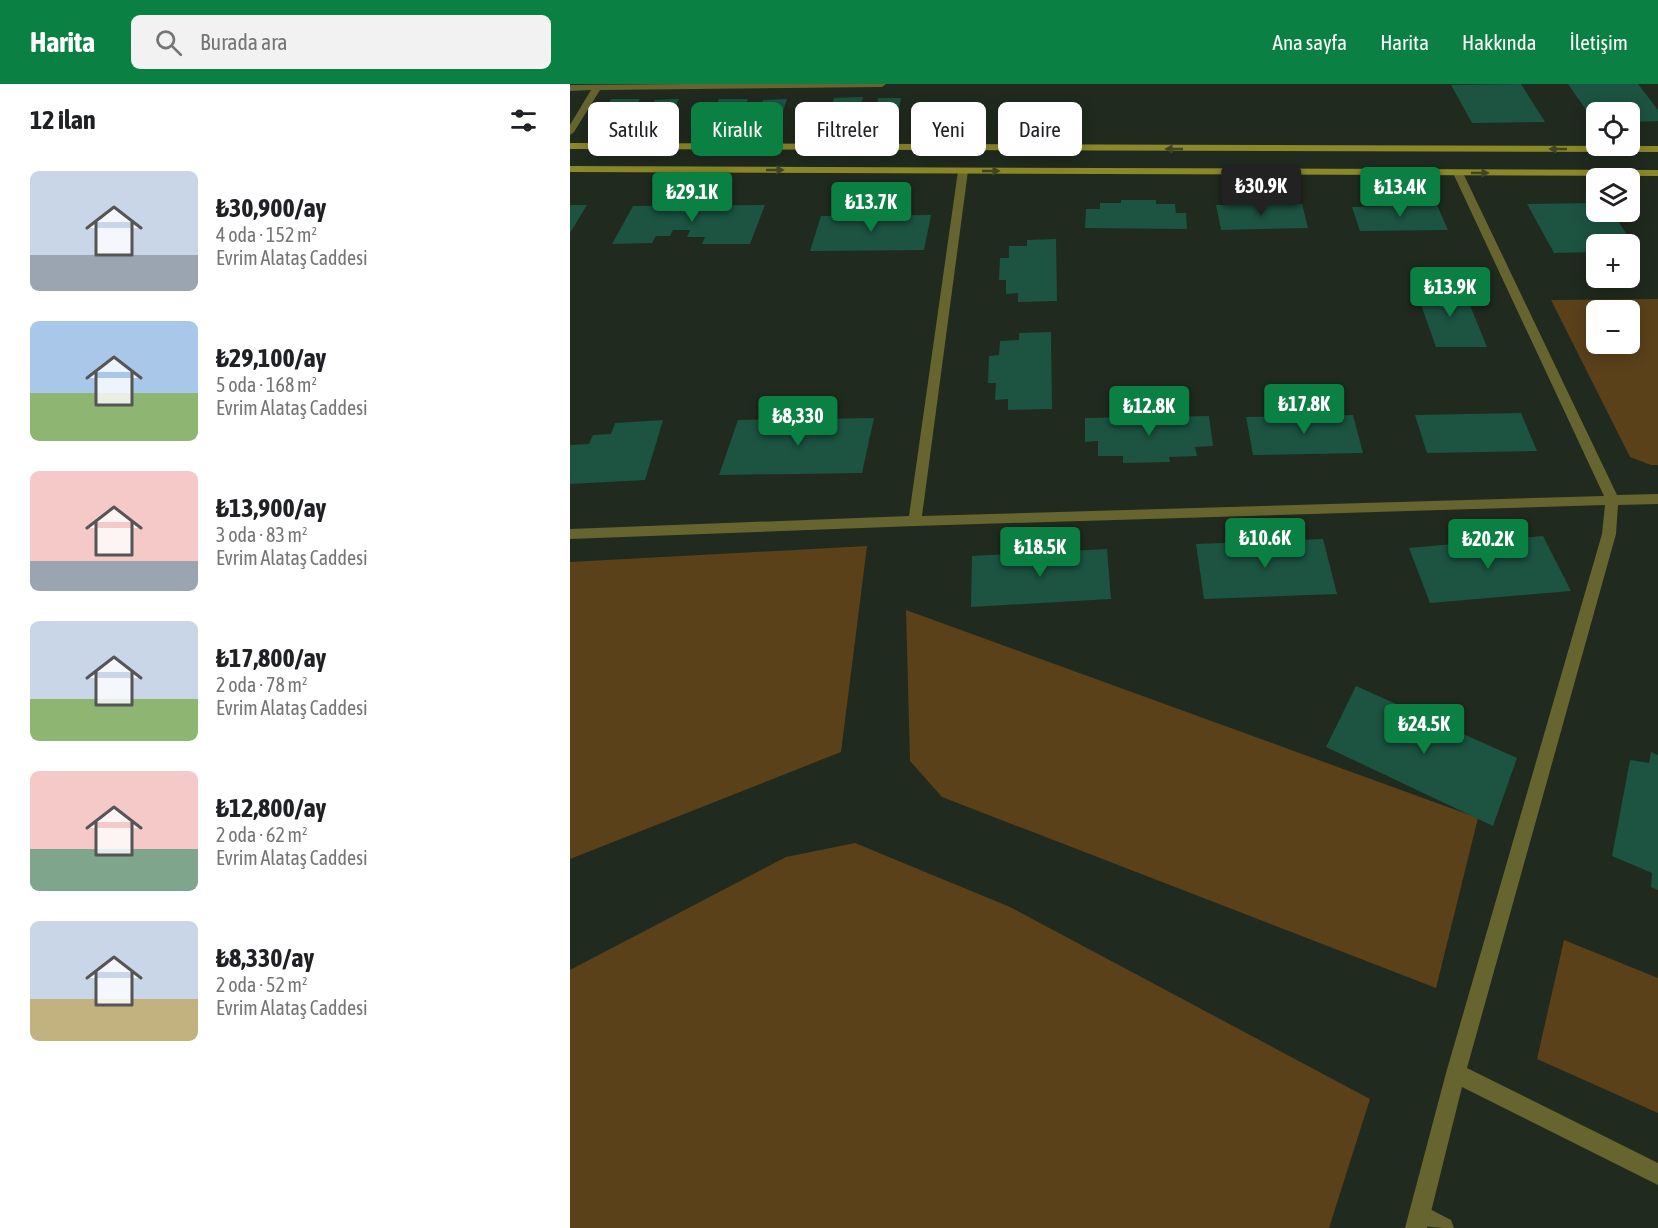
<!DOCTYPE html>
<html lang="tr">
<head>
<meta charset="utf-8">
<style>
  :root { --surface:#fff; --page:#f2f2f2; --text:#202124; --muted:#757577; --accent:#0b8043 }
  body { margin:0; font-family:"Asap Condensed",sans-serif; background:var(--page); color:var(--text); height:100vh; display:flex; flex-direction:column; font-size:22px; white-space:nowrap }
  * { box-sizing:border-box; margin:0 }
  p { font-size:20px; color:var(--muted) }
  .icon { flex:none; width:33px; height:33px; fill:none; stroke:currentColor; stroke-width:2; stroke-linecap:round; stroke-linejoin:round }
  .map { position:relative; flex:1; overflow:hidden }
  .panel { display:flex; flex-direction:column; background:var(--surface); width:570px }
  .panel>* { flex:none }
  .guide { position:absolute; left:18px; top:18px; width:570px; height:54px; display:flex; gap:12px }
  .buttons { position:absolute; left:1016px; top:18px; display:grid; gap:12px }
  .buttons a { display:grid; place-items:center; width:54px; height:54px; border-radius:9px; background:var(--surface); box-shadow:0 3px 15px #0003; font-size:30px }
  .price { position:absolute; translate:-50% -51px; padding:0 14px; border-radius:6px; background:var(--accent); color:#fff; font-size:20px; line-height:39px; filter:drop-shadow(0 2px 3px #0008) }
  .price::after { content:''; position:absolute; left:50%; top:36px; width:18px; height:14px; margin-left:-9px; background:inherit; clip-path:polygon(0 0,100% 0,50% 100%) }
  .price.selected { background:#222; color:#fff }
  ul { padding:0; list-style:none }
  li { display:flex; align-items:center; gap:18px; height:150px; padding:0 30px }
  li span { display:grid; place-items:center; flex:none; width:168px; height:120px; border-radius:9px; color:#555 }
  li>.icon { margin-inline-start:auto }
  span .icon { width:72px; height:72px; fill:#fffc; stroke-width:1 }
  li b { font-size:26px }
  h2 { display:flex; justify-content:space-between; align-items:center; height:72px; padding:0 30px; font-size:26px }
  .pill { padding:0 21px; border-radius:9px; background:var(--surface); box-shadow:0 3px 15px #0003; font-size:21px; line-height:54px }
  .pill.selected { background:var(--accent); color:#fff }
  header { display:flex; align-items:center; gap:36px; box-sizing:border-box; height:84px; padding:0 30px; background:var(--accent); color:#fff }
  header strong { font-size:28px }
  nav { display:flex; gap:33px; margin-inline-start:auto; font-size:21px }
  .search { width:420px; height:54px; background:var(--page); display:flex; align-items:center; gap:15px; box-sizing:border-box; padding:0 21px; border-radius:9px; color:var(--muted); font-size:22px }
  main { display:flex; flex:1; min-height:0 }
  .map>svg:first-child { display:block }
  .green { fill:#5a411a; fill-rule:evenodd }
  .building { fill:#1c5341 }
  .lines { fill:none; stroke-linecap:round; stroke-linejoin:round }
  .service { fill:#67652f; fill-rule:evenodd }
  .minor { fill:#67652f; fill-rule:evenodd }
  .secondary { fill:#8b8828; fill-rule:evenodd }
  .oneway { fill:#414621 }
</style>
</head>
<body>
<header>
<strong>Harita</strong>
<div class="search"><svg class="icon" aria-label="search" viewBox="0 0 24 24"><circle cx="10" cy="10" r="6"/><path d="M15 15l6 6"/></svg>Burada ara</div>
<nav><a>Ana sayfa</a><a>Harita</a><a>Hakkında</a><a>İletişim</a></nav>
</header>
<main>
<section class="panel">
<h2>12 ilan<svg class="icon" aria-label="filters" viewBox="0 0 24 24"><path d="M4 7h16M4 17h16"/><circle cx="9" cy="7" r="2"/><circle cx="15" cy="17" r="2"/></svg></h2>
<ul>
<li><span style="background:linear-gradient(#c9d6e8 70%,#9aa5b1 0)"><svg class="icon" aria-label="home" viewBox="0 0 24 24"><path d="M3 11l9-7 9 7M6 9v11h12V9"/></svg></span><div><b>₺30,900/ay</b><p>4 oda · 152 m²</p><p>Evrim Alataş Caddesi</p></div></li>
<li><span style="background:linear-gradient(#a9c7e8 60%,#8fb573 0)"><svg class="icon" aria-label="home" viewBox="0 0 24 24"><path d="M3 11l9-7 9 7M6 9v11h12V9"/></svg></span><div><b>₺29,100/ay</b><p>5 oda · 168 m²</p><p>Evrim Alataş Caddesi</p></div></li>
<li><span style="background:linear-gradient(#f6c9c9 75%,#9aa5b1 0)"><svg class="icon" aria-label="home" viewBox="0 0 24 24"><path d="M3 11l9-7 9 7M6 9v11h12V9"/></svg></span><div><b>₺13,900/ay</b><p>3 oda · 83 m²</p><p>Evrim Alataş Caddesi</p></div></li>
<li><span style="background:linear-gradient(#c9d6e8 65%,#8fb573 0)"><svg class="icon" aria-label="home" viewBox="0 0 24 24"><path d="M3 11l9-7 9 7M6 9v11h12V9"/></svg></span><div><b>₺17,800/ay</b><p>2 oda · 78 m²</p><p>Evrim Alataş Caddesi</p></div></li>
<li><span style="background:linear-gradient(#f6c9c9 65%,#7fa58c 0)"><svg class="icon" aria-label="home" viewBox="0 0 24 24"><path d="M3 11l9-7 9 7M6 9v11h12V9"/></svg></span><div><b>₺12,800/ay</b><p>2 oda · 62 m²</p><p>Evrim Alataş Caddesi</p></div></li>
<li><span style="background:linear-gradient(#c9d6e8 65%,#c2b280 0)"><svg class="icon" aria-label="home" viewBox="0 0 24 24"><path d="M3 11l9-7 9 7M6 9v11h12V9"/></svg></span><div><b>₺8,330/ay</b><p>2 oda · 52 m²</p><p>Evrim Alataş Caddesi</p></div></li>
</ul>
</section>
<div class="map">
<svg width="1088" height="1144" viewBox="0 0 1088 1144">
  <rect width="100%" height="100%" fill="#212a1e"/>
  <path class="green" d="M1088,215V381H1081L1060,373L981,216ZM1026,226H1059V260H1026Z
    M297,462L271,668L0,775V478Z
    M336,526L908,734L866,904L372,713L340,677Z
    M285,759L440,823L800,1015L759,1144H0V886L216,773Z
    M994,856L1088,894V1029L967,975Z"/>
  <path class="building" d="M951,0L975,38L902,39L881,1Z
    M998,0H1068L1088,26V37L1059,38V28H1026V40Z
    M293,13L291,20H307L308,14H331L327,35L313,39H271L257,35L264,14Z
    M41,15H70L66,22H82L85,16L109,15L98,36L82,41H41L28,37Z
    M149,15H178L175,22H191L193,16L217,15L210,36L194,41L153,40L140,37Z
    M551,116H586V120H605L606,129H616L617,145L515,144L516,125H530V119H551Z
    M1026,119V128H1042L1068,167H1059V160H1026V168L984,169L957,120Z
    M732,120L738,144L651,146L646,121Z
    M0,121H17L0,149Z
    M195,121L180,160H132L135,153H117L120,146H103L100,152H86L82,159L42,160L63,122Z
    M867,121L878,146L790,147L782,123Z
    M361,131L354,166L240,167L251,132Z
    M486,155L487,217L448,218V209L436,210V196H429L430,174H439V162H457V156Z
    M845,204H893L917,263H866Z
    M481,248L482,325L438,326V315L425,316L426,299H418L419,272L429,271L430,257L449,256V249Z
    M951,329L967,367L857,369L845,331Z
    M783,331L793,369L683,371L676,333Z
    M639,332L643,362L625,363L627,372L599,373L600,378L553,379V372H528V357L515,358V334Z
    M304,334L292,389L149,391L168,336Z
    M93,336L75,396L0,400V361L19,360L23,351L41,350L45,339Z
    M973,452L1001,507L860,519L839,464Z
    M753,455L767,510L634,515L626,460Z
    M537,465L541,515L401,523L402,472Z
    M786,602L947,674L923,742L756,663Z
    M1081,668L1088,671V806L1081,803L1082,789L1042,772L1060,676L1079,679Z"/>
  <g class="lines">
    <path class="service" d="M116,0H316L312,3L30,6L4,48L0,51V41L21,6L0,7V1Z
      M850,1120L881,1136L884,1144C867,1144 847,1144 839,1131L842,1123Z"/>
    <path class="minor" d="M393,84L398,87L352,432L1034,412L883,89L888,86L893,89L1047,411L1088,410V420L1048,421L1046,450L897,984L1088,1079V1101L892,1003L857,1144H835L876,989L1032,450L1035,421L345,442L0,455V445L339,432L388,87Z"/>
    <path class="secondary" d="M0,59L1088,62V68L0,65Z
      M0,82L1088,86V92L0,88Z"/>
  </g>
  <defs><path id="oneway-solid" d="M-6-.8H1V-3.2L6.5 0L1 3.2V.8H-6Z" transform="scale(1.5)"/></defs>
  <g class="oneway">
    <use href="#oneway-solid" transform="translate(604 65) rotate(-180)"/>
    <use href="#oneway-solid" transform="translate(988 65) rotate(180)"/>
    <use href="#oneway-solid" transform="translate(205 86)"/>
    <use href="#oneway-solid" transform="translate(421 87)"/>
    <use href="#oneway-solid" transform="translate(910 89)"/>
  </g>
</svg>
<div class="buttons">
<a><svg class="icon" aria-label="locate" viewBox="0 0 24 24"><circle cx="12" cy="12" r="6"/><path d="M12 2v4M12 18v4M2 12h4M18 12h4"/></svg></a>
<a><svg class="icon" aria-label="layers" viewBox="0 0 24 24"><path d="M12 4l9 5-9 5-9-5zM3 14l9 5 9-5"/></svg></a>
<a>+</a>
<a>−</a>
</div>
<b class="price selected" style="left:691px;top:133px">₺30.9K</b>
<b class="price" style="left:830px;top:134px">₺13.4K</b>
<b class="price" style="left:122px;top:139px">₺29.1K</b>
<b class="price" style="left:301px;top:149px">₺13.7K</b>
<b class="price" style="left:880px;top:234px">₺13.9K</b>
<b class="price" style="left:734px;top:351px">₺17.8K</b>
<b class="price" style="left:579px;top:353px">₺12.8K</b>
<b class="price" style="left:228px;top:363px">₺8,330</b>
<b class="price" style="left:695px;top:485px">₺10.6K</b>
<b class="price" style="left:918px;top:486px">₺20.2K</b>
<b class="price" style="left:470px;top:494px">₺18.5K</b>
<b class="price" style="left:854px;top:671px">₺24.5K</b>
<div class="guide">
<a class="pill">Satılık</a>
<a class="pill selected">Kiralık</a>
<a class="pill">Filtreler</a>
<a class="pill">Yeni</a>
<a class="pill">Daire</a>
</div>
</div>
</main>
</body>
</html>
